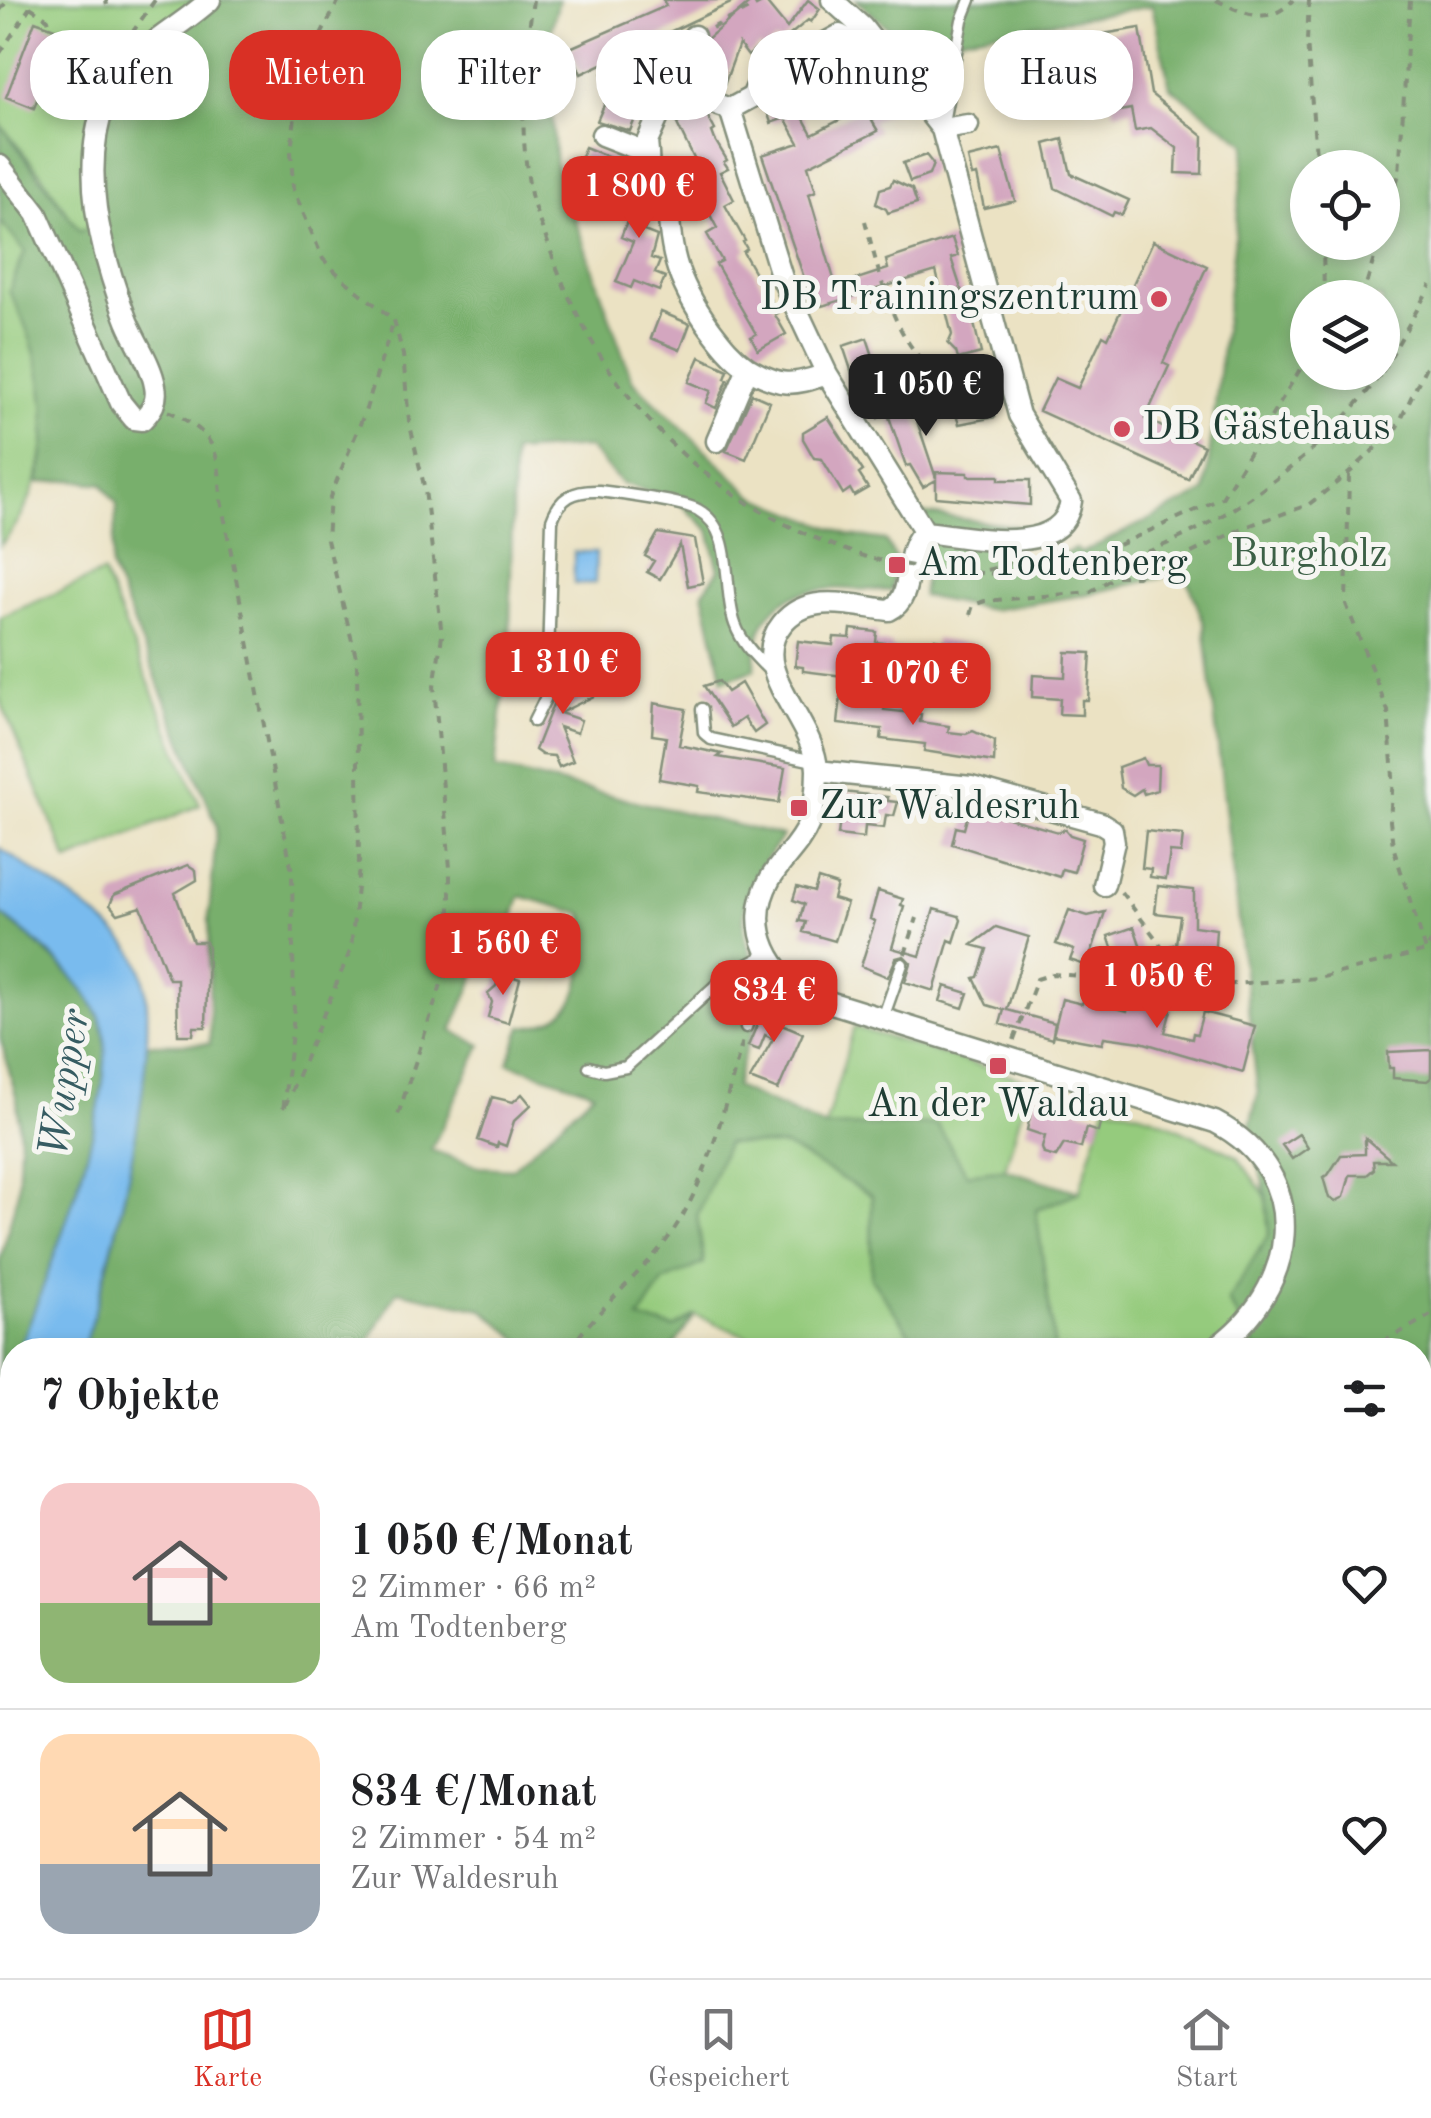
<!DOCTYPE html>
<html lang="de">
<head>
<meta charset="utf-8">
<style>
  :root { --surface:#fff; --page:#f6f6f6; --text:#202124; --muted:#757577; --line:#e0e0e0; --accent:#d93025 }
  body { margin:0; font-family:"Old Standard TT",serif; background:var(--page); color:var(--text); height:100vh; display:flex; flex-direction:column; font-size:38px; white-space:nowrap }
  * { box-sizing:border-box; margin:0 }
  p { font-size:32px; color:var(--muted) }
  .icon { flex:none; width:55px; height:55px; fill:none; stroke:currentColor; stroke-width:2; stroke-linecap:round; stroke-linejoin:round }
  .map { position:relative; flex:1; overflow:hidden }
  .panel { position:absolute; left:0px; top:1338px; width:1432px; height:642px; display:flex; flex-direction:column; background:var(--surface); border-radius:40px 40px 0 0; box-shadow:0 5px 15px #0003 }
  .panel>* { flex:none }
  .banner { position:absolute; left:30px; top:30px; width:1372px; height:90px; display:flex; gap:20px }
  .fabs { position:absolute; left:1290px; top:150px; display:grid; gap:20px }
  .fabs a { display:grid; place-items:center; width:110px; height:110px; border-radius:50%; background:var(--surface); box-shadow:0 5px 15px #0003; font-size:50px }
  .price { position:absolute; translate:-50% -85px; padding:0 22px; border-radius:20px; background:var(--accent); color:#fff; font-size:32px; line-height:65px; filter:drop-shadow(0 2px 5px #0008) }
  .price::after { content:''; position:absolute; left:50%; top:60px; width:30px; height:22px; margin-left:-15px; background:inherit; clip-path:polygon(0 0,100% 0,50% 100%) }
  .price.selected { background:#222; color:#fff }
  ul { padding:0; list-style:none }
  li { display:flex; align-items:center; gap:30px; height:250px; padding:0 40px }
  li+li { border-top:2px solid var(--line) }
  li span { display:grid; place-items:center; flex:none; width:280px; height:200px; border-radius:30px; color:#555 }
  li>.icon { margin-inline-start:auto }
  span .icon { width:120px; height:120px; fill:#fffc; stroke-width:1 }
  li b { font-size:42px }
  h2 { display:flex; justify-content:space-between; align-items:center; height:120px; padding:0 40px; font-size:42px }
  .pill { padding:0 35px; border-radius:40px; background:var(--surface); box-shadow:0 5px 15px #0003; font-size:35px; line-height:90px }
  .pill.selected { background:var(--accent); color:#fff }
  .dock { display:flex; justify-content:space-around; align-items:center; height:140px; border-top:2px solid var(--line); background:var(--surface); font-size:28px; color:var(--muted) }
  .dock a { display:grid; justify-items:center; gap:5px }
  .dock .selected { color:var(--accent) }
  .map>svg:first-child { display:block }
  .green { fill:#95cb7d; stroke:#5a8458; stroke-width:2.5 }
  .forest { fill:#78af6c; stroke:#4c7650; stroke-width:2.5; fill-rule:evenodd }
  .water { fill:#79bbee; stroke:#4c7c91; stroke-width:2.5 }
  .building { fill:#d3a6bf }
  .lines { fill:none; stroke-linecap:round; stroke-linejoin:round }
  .lane-casing { stroke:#85907c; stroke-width:15 }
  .street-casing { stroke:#85907c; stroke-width:25 }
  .path { stroke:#85907c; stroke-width:4; stroke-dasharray:8 8; stroke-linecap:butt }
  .lane { stroke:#fff; stroke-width:10 }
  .street { stroke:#fff; stroke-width:20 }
  .path-bridge { stroke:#85907c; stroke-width:4; stroke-dasharray:8 8; stroke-linecap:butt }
  .poi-dot { fill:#d1495b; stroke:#f6f6f2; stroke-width:4 }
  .labels { text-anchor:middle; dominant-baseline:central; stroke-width:10; stroke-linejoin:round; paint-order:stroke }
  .poi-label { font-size:40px; fill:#1f3d34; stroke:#f6f6f2; text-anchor:start }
  .park-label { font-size:40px; fill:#3c6046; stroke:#f6f6f2 }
  .water-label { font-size:42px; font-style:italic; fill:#365c62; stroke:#f6f6f2 }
</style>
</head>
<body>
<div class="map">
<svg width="1431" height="1978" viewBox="0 0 1431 1978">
  <rect width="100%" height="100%" fill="#f6f6f2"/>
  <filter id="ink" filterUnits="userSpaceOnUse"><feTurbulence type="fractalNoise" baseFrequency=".01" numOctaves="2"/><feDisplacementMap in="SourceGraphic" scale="20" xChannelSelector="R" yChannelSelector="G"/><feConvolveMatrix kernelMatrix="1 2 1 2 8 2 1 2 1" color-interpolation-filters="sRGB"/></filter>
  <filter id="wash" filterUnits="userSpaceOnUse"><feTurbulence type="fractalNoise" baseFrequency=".0048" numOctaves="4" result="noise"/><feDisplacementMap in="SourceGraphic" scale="40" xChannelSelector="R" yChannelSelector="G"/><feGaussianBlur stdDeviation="2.25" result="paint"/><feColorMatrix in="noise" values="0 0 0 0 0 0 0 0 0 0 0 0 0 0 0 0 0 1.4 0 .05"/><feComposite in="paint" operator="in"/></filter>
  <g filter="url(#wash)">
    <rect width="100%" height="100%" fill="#ebe2c3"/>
    <path class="green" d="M0,0H195L125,54L92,227L79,231L41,174L0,124Z
      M0,221L25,251C25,273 23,298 26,320C27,330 34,339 36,349C53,420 49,489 0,546Z
      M103,573L200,805L68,861L0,700V617Z
      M854,1027L1030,1081L1005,1169L966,1175L825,1127Z
      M1106,1104L1151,1116L1237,1156L1266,1197L1269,1234L1228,1301L1257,1350H1055L1036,1210L1079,1192Z
      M726,1143L785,1146L872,1196L871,1278L922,1350H773V1347L695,1315L675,1328L638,1319L663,1282L704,1263L697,1216Z
      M1431,1354V1958L1418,1978H1208L1218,1968H1420V1358Z
      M91,1968H358L352,1978H83Z"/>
    <path class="forest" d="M195,0H559L546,49L556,166L632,380L753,496L849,535L885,540L896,559L891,591C825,587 754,578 755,669L723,680L703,592L719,570L709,530L678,501L621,483L588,447L513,452L510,634L495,768L783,836C739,890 728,931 771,990L746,1048L735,1087L825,1127L937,1124L967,1174L1005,1169L1079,1192L1036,1210L1055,1350H922L871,1278L872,1196L785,1146L727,1143L697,1216L704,1263L663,1282L639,1319L674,1328L695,1315L671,1350H532L482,1309L397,1291L364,1350H82C116,1253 137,1146 147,1044H210L209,913L217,826L111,568L117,504L102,484L71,480L38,483C54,415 42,352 9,291L25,251L0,221V124L80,231L92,226L87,138L99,83L111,48L126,54ZM520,896L584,914C580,968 592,1022 522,1027L508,1063L594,1092L512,1169L479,1167L431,1150L481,1045L452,1031L479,967L500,965Z
      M856,0H1431V1353L1420,1358V1350H1257L1228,1301L1269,1234L1266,1197L1250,1125L1258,1094L1204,624L1184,569L1160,578L1078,596L991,610L922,596L929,544L921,513L1027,528L1013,536L1008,568L1046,562L1075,549L1081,553L1205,492L1246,143L1170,87L1152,6L909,46ZM1308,168H1382V242H1308ZM1308,298H1382V372H1308Z
      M0,913C35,943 80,975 100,1018C127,1080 44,1284 19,1350H12V1368L0,1401V1261L18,1191L20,1144L17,1100L0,1037Z
      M12,1516V1968H83L75,1978H0V1543Z"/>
    <path class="water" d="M574,552H596L595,583L574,584Z
      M0,848C31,870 121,927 136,956C173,1025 109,1274 82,1350H19C44,1284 127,1080 100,1018C81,976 36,940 0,913Z
      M12,1368V1516L0,1543V1401Z"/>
    <g id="blocks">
      <path class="building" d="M663,0H737L581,74L570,48L666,6Z
        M753,0H764L787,28L808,0L820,9L811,22L808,20L779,44L776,40L764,50L760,46L748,56L739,44L722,91L690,79L707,39Z
        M35,21L63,31L34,108L6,97Z
        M1140,28L1151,94L1203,136L1202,174L1176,173L1177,148L1151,128L1135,131L1131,109L1114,112L1110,89L1043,100L1034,45Z
        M827,60L839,84L797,106L812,134L869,105H881L888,96L895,109L872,121L878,131L808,166L816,191L809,194L836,286L888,269L886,260L952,238L958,256L951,258L963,295L967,294L981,353L958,359L956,352L948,344L952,335L936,271L822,306L820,299L812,301L762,155L799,143L785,118L771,123L766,108L778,104L771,89Z
        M608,96L639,109L630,131L597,121Z
        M697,112L707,115L715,130L712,132L715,140L727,160L724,162L728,168L720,172L734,200L725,205L745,241L743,242L747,249L743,252L778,313L775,315L786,334L758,350L751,337L756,334L716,264L722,261L707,234L717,228L695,186L704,179L677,124Z
        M1063,139L1071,174L1129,200L1122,215L1114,212L1112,216L1055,188L1045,144Z
        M585,147L627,164L621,175L628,178L623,192L574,172Z
        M1001,150L1015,201L984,208L977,175L972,176L968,158Z
        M926,155L933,164L929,175L910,182L903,163Z
        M893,180L912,189L917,204L888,213L886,209L876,204L880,189L890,186Z
        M629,184L654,194V206L644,231L657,236L651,258L660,261L655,273L665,277L659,291L634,281L631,288L616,282L633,242L621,237L630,214L619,209Z
        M1153,241L1207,266L1163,363L1169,366L1145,419L1204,446L1188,479L1039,411L1055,378L1078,388L1103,335L1108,338Z
        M661,312L690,324L680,350L651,338Z
        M867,338L877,368L887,365L902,410L912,406L936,478V472L968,473V476H999V480H1030V505L936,497V480L923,487L910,465L906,466L888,414L878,418L863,373L853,376L843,346Z
        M700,357L728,370L725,378L728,379L716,408L706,403L711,391L689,382Z
        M983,383L995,417L959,424L948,390Z
        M752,394L770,402L746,459L726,451Z
        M828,417L863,471L859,474L868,488L854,496L850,489L843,494L822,459L814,458L803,439V432Z
        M658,533L695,539L703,583L688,586L680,545L660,579L647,572L654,561L645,556Z
        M851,629L877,632L876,642L892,644L891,649L925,653L923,678L915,677V681L888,678L890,663L861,660L860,667L845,665L844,676L803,671V667L795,666L798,641L833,645L834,637L850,638Z
        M935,639L975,646L972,665L933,660Z
        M1066,652L1091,653L1088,700H1082V715L1059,714L1060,699L1032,697L1033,675L1065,677Z
        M580,669L594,696L560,713L581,720L577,733L559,727L573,761L559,767L554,756L542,755L535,750L556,697L557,680Z
        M719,681L727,692L741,683L765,725L754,733L744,718L731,727L704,686Z
        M871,691L886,692L884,710L921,714L920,722L949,726L948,732L966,734L973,731L995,741L994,762L924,751L925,744L881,739L882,729L838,724L841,695L870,698Z
        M654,703L686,709L679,745L722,754L718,757L785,768L779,803L698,792L699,786L659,779L666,737L652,735Z
        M1143,758L1146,765H1158L1157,790L1144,794L1142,789L1133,795L1121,788L1118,767Z
        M843,792L888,797V801L898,802L894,816L886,815L884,828L865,826L864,838L838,835Z
        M970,807L1058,832L1065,829L1070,835L1083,839L1074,872L1062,869L1060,877L952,844L956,827L964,829Z
        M1146,831L1183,835L1181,853L1170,852L1166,879L1150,877L1151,869L1142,868Z
        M188,865L196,870L197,880L175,893L193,942H206L208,948L206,1027H194L193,1035H178L177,979H169L141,907L118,914L110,905L114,895Z
        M818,879L837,885L833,899L847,903L835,941L803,932L806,922L799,921L804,904L793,900L797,887L814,892Z
        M1158,886L1194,890V926L1216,929L1213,975L1173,970L1161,974L1153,952L1176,944L1180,916L1155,913Z
        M878,891L903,899L901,905L904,906L892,948L920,956L934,909L959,916L961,920L954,942L949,940L934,991L905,982L911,963L904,956L896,958L888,977L861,966L875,921L870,919Z
        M1069,910L1088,916L1105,912L1087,966L1070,960L1074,950L1056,944Z
        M996,927L1029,937L1007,1010L1055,1023L1052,1039L1000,1024L1004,1010L987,1005L974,978L978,977L987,949L972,945Z
        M1134,927L1145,959L1119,967L1108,936Z
        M500,973L520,979L508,1023L488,1017L492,1002L488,993L496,986Z
        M774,985L783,993L772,1020L803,1033L778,1090L750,1079L773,1039L765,1035L759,1050L748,1046Z
        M945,986L968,993L963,1008L940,1001Z
        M1062,999L1082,1004L1084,999L1127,1011L1129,1003L1171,1010L1165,1032L1192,1039L1193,1033L1197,1034L1203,1012L1255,1026L1243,1072L1141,1042L1104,1037L1102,1044L1053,1035Z
        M1431,1050V1078L1427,1081L1393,1078V1068H1389L1388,1052Z
        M522,1094L531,1105L514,1121L506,1146L498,1143L497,1147L478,1140L492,1097L513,1102Z
        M1035,1094L1102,1116L1098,1132L1086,1128L1081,1148L1064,1144L1056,1157L1044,1154L1042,1148L1045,1136L1027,1130Z
        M1299,1134L1308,1148L1292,1159L1282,1145Z
        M1365,1138L1392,1161H1373L1374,1169L1367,1175H1350L1344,1197L1336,1201L1329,1198L1323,1177L1328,1175L1341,1155L1365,1154Z"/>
    </g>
  </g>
  <g filter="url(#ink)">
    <use href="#blocks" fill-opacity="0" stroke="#85907c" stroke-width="2.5"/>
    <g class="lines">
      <defs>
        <path id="lane" d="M114,73L124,44
          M942,128L962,20L970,0
          M702,709L704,733L711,739L814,761
          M534,721L547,695L552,520C560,497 574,490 599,491C616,493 685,502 698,510C736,531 722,589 735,624C742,644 757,658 772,673
          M883,1018L902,964
          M746,1027L762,981L768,955
          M589,1067L604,1071L626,1067L725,977L768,954"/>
        <path id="street" d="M832,0L862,27L942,129L1019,415L1071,501C1063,560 966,536 925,532C900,549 918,597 889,610C854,606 808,591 782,624C745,669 815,720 817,770C817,787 815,807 809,823C800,845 781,860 770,879C743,926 770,978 816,998L1215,1122C1316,1175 1298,1292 1212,1350
          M671,88L730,109
          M875,93L845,38L840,35L760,79L752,97L730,109L782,278L827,374L925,532
          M942,129L968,125
          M602,135L648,153L647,142L694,36
          M648,153L649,174L667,187C670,249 673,277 710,328C722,344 732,357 748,368L717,441
          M0,166L37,214L121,403L134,419L142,420C152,410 158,401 155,386C151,362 133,339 125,316C100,249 79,169 106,99C125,52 175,32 210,0
          M748,368C780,387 792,386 827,374
          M817,771L971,787L1101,823L1112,830L1114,842L1104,885
          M390,1978L394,1968
          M960,1978V1968"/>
      </defs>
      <use href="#lane" class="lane-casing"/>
      <use href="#street" class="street-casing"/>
      <path class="path" d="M106,0L107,5
        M339,0L317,43L296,108L291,151L293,189L323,259L343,279L394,320L403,355L409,421L425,490L442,636L434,686L450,868V957L396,1121
        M533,0C524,63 518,125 530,189C533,208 542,227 549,246C602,403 714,511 873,559
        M1216,0C1244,13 1269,27 1293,0
        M1309,0L1307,41L1317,168
        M30,7L48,19L50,27
        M0,10L8,0
        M712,28L766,0
        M132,33L155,0
        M0,53L30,7L29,0
        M602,72L647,94
        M865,221C881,278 892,343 943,379L990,366
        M1382,230L1399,174L1410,0
        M1323,242L1324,298
        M1362,298L1379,242
        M1382,372L1431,285
        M168,411C215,433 219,449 221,500L292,872L294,1015L283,1111L351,949L359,866L357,661L327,540L330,497L365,412L394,320
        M1349,475L1346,604L1388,711L1393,777L1390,821L1393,846L1426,951L1431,949
        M1054,548L1062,572
        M1058,561H1083L1222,498L1308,356
        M987,570L1030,558
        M942,571C983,572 1025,578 1065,573C1182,559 1315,467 1382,372
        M970,615L973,605L985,601L1090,592L1116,576H1137L1152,566L1169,564L1245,527L1308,505L1349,473L1396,429L1431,356
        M1121,892L1172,960
        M905,954L917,918
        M1014,1040L1037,979L1053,974L1219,985L1319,978L1426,951L1431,942
        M1257,1337L1273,1350
        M569,1350C596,1311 632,1282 662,1246C709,1187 723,1108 744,1037
        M1369,1350L1431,1315"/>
      <use href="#lane" class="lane"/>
      <use href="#street" class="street"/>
      <path class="path-bridge" d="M873,559L942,571"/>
    </g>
  </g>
  <g class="poi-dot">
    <circle cx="1159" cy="299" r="10"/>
    <circle cx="1122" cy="429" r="10"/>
    <rect x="887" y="555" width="20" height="20" rx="5"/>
    <rect x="789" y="798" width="20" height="20" rx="5"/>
    <rect x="988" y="1056" width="20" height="20" rx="5"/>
  </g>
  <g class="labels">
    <g class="poi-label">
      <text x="1139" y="299" text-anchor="end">DB Trainingszentrum</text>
      <text x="1142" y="429">DB Gästehaus</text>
      <text x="917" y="565">Am Todtenberg</text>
      <text x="819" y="808">Zur Waldesruh</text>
      <text x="998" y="1106" text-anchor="middle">An der Waldau</text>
    </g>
    <g class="park-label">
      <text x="1309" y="556">Burgholz</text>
    </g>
    <g class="water-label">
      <text transform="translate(66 1084) rotate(-81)">Wupper</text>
    </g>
  </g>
</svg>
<div class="fabs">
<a><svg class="icon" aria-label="locate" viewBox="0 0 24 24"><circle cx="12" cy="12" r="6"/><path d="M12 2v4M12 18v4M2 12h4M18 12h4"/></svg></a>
<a><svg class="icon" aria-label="layers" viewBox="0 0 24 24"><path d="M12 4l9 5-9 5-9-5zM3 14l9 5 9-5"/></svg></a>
</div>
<b class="price" style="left:639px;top:241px">1 800 €</b>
<b class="price selected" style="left:926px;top:439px">1 050 €</b>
<b class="price" style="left:563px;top:717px">1 310 €</b>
<b class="price" style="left:913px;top:728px">1 070 €</b>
<b class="price" style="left:503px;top:998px">1 560 €</b>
<b class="price" style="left:1157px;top:1031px">1 050 €</b>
<b class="price" style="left:774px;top:1045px">834 €</b>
<div class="banner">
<a class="pill">Kaufen</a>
<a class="pill selected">Mieten</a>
<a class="pill">Filter</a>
<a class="pill">Neu</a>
<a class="pill">Wohnung</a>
<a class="pill">Haus</a>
</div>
<section class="panel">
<h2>7 Objekte<svg class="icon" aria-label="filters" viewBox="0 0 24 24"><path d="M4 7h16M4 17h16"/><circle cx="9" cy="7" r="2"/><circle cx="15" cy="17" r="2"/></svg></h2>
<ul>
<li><span style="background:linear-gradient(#f6c9c9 60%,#8fb573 0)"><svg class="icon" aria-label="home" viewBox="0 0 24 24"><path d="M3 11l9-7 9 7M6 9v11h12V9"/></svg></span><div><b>1 050 €/Monat</b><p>2 Zimmer · 66 m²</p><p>Am Todtenberg</p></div><svg class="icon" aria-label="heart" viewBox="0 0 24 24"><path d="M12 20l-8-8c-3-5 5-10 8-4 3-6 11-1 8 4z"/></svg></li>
<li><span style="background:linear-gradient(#ffd9b3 65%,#9aa5b1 0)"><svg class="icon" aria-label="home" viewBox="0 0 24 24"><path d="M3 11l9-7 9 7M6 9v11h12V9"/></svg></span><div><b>834 €/Monat</b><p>2 Zimmer · 54 m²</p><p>Zur Waldesruh</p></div><svg class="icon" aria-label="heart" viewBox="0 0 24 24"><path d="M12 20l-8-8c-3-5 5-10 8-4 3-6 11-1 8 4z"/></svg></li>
</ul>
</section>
</div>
<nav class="dock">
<a class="selected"><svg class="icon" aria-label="map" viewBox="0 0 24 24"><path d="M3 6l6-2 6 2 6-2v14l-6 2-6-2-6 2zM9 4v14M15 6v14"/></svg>Karte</a>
<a><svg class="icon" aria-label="saved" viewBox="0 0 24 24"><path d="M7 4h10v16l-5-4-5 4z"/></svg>Gespeichert</a>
<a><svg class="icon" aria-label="home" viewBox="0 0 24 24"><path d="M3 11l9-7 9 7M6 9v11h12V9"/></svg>Start</a>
</nav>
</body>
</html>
